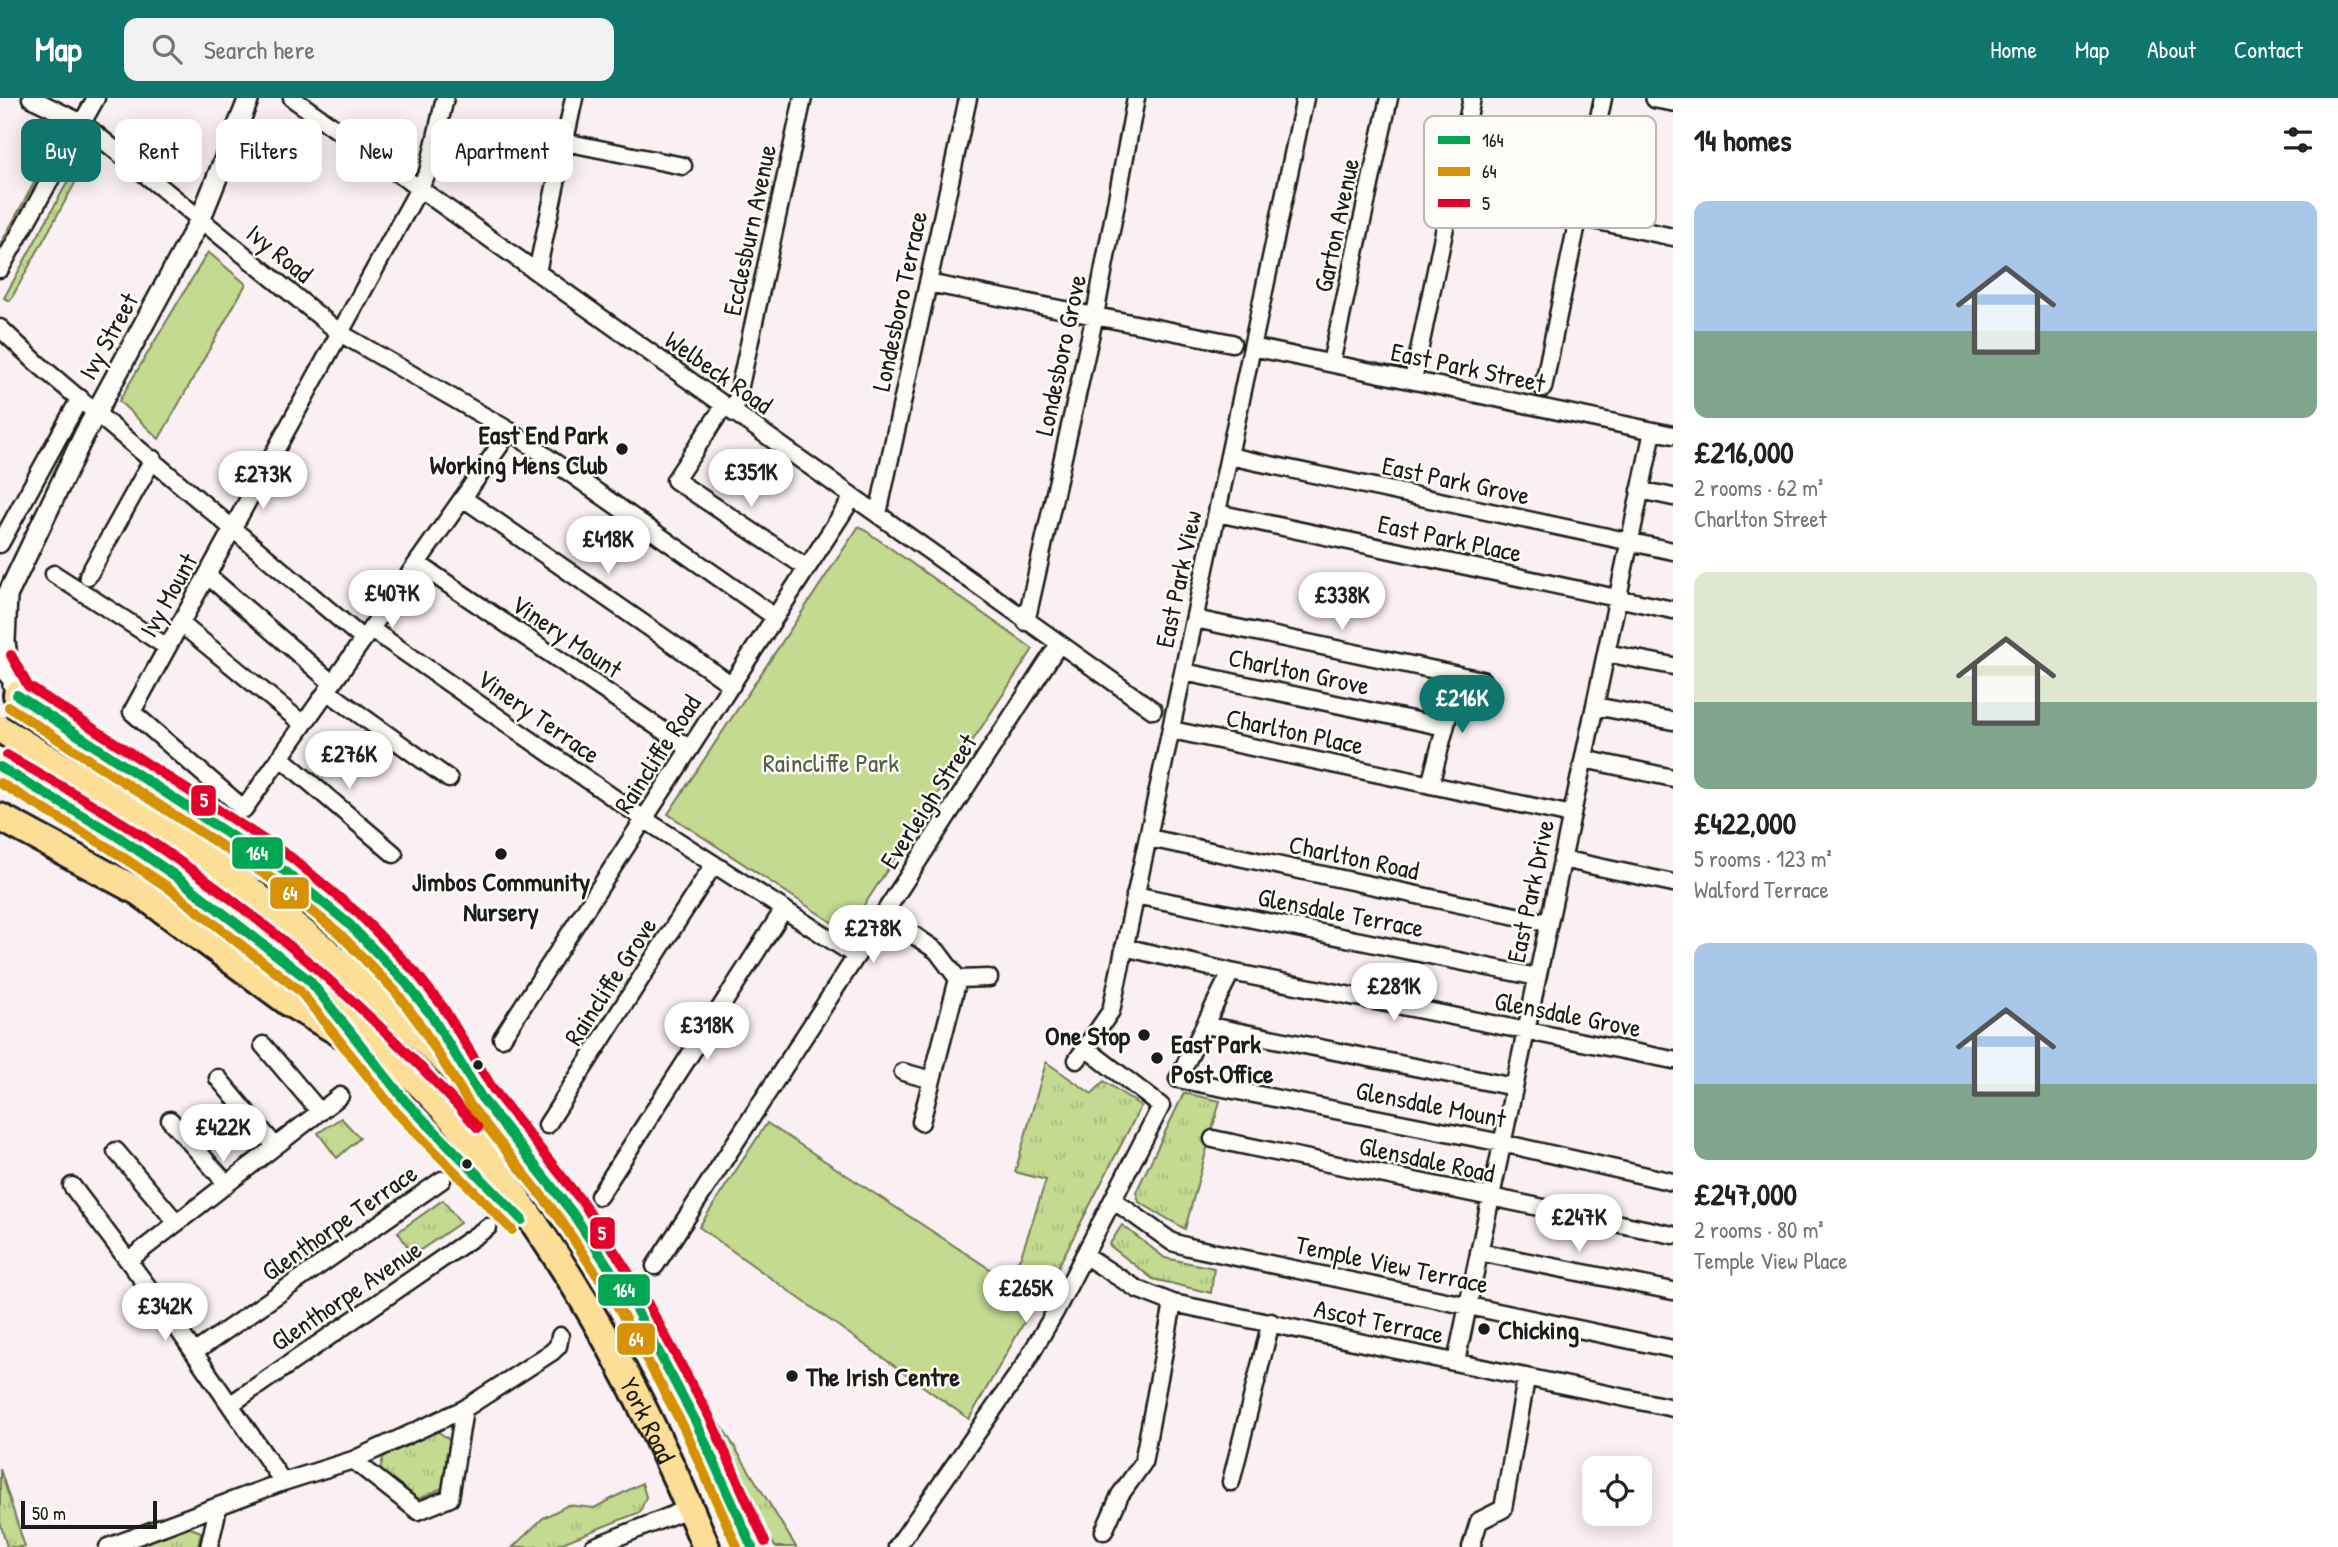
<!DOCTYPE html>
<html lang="en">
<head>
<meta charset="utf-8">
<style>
  :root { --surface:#fff; --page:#f2f2f2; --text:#202124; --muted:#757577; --accent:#0f766e }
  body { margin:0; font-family:"Patrick Hand",sans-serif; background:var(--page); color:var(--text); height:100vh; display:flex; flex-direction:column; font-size:26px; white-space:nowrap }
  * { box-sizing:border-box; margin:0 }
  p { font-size:23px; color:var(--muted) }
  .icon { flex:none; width:38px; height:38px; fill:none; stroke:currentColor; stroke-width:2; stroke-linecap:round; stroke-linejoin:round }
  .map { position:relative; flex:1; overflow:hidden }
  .panel { display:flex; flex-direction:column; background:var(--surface); width:665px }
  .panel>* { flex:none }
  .banner { position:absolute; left:21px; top:21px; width:665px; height:63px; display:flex; gap:14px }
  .buttons { position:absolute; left:1582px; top:1358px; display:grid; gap:14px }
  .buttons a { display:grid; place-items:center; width:70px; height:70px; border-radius:14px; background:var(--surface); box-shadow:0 4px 18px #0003; font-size:35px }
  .scale { position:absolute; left:21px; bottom:18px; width:136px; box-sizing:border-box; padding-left:7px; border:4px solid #1c1c1c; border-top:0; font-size:19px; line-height:24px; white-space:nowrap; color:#1c1c1c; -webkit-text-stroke:5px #fdfcf7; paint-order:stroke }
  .price { position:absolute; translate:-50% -60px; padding:0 16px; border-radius:24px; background:#fff; color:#222; font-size:23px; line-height:46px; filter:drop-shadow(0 2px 4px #0008) }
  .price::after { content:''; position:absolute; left:50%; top:42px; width:21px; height:16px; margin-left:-10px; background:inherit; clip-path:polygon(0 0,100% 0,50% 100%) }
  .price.selected { background:var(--accent); color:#fff }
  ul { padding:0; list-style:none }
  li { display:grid; align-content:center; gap:14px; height:371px; padding:0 21px }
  li span { display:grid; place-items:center; height:217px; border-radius:14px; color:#555 }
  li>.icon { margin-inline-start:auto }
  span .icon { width:126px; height:126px; fill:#fffc; stroke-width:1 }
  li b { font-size:30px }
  h2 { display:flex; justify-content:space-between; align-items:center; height:84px; padding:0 21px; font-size:30px }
  .tag { padding:0 24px; border-radius:14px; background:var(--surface); box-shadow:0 4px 18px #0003; font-size:24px; line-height:63px }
  .tag.selected { background:var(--accent); color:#fff }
  header { display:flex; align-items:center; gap:42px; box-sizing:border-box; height:98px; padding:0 35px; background:var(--accent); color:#fff }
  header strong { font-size:33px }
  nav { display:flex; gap:38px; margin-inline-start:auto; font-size:24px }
  .search { width:490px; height:63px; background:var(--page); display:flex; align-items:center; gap:18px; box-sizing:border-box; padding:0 24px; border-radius:14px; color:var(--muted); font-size:26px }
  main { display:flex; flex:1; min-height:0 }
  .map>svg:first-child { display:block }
  .grass { fill:url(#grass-tufts); stroke:#707b56; stroke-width:2 }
  .green { fill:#c3da90; stroke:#707b56; stroke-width:2 }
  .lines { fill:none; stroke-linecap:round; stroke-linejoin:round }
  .minor-casing { stroke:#1c1c1c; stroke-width:21 }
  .tertiary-casing { stroke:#1c1c1c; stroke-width:24 }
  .trunk-casing { stroke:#1c1c1c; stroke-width:32 }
  .minor { stroke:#fdfcf7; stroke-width:16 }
  .tertiary { stroke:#fdfcf7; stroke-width:19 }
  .trunk { stroke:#fcde96; stroke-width:26 }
  .trunk-bridge-casing { stroke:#1c1c1c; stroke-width:32; stroke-linecap:butt }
  .trunk-bridge { stroke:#fcde96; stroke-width:26 }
  .bus-1-casing { stroke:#fdfcf7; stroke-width:16 }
  .bus-2-casing { stroke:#fdfcf7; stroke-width:16 }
  .bus-3-casing { stroke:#fdfcf7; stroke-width:16 }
  .bus-1 { stroke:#00a651; stroke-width:10 }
  .bus-2 { stroke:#d69104; stroke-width:10 }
  .bus-3 { stroke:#e4002b; stroke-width:10 }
  .poi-dot { fill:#1c1c1c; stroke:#fdfcf7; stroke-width:2.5 }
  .labels { text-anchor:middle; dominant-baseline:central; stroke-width:5; stroke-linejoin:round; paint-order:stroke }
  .street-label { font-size:26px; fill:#1c1c1c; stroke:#fdfcf7 }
  .poi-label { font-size:26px; font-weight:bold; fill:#1c1c1c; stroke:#fdfcf7; text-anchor:start }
  .park-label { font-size:26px; fill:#565e45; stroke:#fdfcf7 }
  .key { fill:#fdfcf7; stroke:#bab9b5; stroke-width:2 }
  .key-label { font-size:19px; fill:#1c1c1c }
  .line-badge { stroke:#fdfcf7; stroke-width:2.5 }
  .badge-label { font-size:19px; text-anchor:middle; font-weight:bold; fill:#fff }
</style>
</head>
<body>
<header>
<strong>Map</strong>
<div class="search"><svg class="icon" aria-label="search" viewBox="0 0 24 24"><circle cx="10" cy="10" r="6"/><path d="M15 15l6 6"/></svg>Search here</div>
<nav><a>Home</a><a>Map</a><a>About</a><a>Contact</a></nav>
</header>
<main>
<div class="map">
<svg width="1673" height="1449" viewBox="0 0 1673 1449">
  <defs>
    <pattern id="grass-tufts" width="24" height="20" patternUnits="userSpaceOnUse" patternTransform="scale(1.75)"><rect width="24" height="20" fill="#c3da90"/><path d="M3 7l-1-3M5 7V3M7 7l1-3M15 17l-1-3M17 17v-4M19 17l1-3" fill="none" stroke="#a7ba7c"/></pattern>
  </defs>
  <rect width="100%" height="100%" fill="#faf0f4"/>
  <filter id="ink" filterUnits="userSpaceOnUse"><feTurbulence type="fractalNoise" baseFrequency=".0143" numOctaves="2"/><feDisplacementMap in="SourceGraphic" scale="14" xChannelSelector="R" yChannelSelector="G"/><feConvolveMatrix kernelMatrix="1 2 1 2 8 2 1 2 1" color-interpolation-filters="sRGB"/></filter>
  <g filter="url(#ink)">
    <path class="grass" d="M60,38L66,41L0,161V147Z
      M85,52L91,56L10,203L4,200Z
      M1046,964L1092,996L1104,983L1141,1008L1041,1202L1006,1178L1021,1158L1046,1082L1015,1074Z
      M1184,995L1220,1003L1185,1131L1139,1104L1136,1094Z
      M341,1020L360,1040L337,1060L318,1035Z
      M443,1102L460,1125L413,1157L398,1134Z
      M1122,1127L1165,1160L1214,1170L1211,1195L1153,1181L1109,1147Z
      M721,1327L796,1449H775L718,1329Z
      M437,1333L450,1342L442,1390L419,1401L380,1373L383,1359Z
      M0,1371L25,1449H7L0,1424Z
      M642,1385L646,1399L640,1414L552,1449H513L543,1420L568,1407L594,1410Z
      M188,1429L201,1434L198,1449H135Z"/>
    <path class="green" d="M208,154L246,186L159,341L119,303Z
      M859,428L1033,551L853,824L839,829L668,716Z
      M767,1025L1037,1202L969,1321L699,1129Z"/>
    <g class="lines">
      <defs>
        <path id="minor" d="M31,0L82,25L340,235L510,333L775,519
          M292,0L1153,612
          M445,0L428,74L132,614L244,711L510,333
          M565,44L683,68
          M1579,119L1673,139
          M0,171L96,0
          M537,174L574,0
          M928,185L1232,245
          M0,230L37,265L363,541
          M1252,249L1673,337
          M1331,265L1389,0
          M1413,282L1472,0
          M1543,290L1603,0
          M724,308L675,382L807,470
          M734,315L803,0
          M1229,358L1673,453
          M1640,392L1673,399
          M463,400L732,587
          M1217,415L1673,512
          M878,416L968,0
          M0,446L80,300
          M417,465L690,651
          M54,476L167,549
          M207,477L332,585
          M88,478L153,361
          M1195,521L1482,582
          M1026,524L1095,217L1136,0
          M180,525L303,626
          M371,531L644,721L856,858
          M1606,555L1673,568
          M1184,574L1445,629
          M327,593L449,681
          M1595,608L1673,623
          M1172,632L1572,717
          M280,659L394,756
          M1584,661L1673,680
          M1430,687L1459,577
          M1149,740L1549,825
          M1562,761L1673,785
          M1135,797L1537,879
          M883,816L937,853L958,881L921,1024
          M1124,849L1231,874L1673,962
          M1231,874L1178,981L1502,1045L1673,1084
          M958,881L989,880
          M1205,927L1514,989
          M502,940L853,399
          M263,947L320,1014
          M1077,962L1111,913L1305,0
          M903,974L932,982
          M218,980L275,1048
          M170,1022L227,1086
          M547,1027L714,766
          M1213,1041L1673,1137
          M116,1053L177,1125
          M72,1088L160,1205L283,1384
          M599,1098L784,811
          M1113,1102L1172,1144L1189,1149L1673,1251
          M1479,1154L1673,1193
          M1084,1157L1137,1191L1173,1205L1673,1310
          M129,1162L340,998
          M655,1168L1059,546
          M195,1254L442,1082
          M1456,1264L1653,333
          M231,1306L488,1129
          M353,1362L418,1413L450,1400L464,1311
          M1231,1384L1271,1224
          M1104,1433L1120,1397L1143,1365L1173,1205
          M108,1449L283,1384L353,1362L464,1311L552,1254L558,1248L560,1238
          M209,1449L218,1410
          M593,1449L690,1410
          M897,1449L1025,1266L1055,1214L1161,1008L1087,951
          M1471,1449L1479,1423L1503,1411L1526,1281"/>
        <path id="tertiary" d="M1656,0L1673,3
          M9,577L5,543L7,498L84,337L200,122L249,0
          M0,658C17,637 23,612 13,587"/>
        <g id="trunk">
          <path d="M17,597L171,694L320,800L389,867L430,915L463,968"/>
          <path id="s1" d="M0,669C39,691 78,713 116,737C204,793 286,861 362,931C405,970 446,1010 482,1055C575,1171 650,1312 706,1449"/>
          <path d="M0,719L139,794L291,906L366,950"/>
          <path d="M325,852C381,903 440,953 489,1010C602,1142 686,1289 752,1449"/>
        </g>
      </defs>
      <use href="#minor" class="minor-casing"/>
      <use href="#tertiary" class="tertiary-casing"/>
      <use href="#trunk" class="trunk-casing"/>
      <use href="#minor" class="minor"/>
      <use href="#tertiary" class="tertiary"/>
      <use href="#trunk" class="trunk"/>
      <defs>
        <path id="trunk-bridge" d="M0,631L151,723L227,774L325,852"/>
      </defs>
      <use href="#trunk-bridge" class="trunk-bridge-casing"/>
      <use href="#trunk-bridge" class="trunk-bridge"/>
      <defs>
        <path id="bus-1" d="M17,597L283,772L349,826L406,885L431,917L481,999L571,1113L632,1204L696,1324L752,1449
          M0,669L117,738L174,777L310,883L406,1004L522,1122"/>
        <path id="bus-2" d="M9,609L275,783L340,836L396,894L419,925L470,1007L560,1121L620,1212L684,1330L737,1449
          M0,685L109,750L166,788L300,893L396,1014L512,1132"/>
        <path id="bus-3" d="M11,557L28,588L292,760L359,816L417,876L443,909L493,991L583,1105L643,1197L709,1318L765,1444
          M7,657C47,680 87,702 126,727C257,812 374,914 478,1030"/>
      </defs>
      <use href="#bus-1" class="bus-1-casing"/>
      <use href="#bus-2" class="bus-2-casing"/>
      <use href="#bus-3" class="bus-3-casing"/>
      <use href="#bus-1" class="bus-1"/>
      <use href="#bus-2" class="bus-2"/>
      <use href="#bus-3" class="bus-3"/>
    </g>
  </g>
  <g class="poi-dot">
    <circle cx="622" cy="351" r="7"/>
    <circle cx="501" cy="756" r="7"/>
    <circle cx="1144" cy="937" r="7"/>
    <circle cx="1157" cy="960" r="7"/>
    <circle cx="478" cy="967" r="6"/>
    <circle cx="467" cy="1066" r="6"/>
    <circle cx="1484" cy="1231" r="7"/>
    <circle cx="792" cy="1278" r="7"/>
  </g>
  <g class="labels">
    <g class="street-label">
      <text transform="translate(1336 127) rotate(-78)">Garton Avenue</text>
      <text transform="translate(749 132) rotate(-78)">Ecclesburn Avenue</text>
      <text transform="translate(280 155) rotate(39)">Ivy Road</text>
      <text transform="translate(899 203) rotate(-78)">Londesboro Terrace</text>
      <text transform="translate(108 238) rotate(-61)">Ivy Street</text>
      <text transform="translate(1060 257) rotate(-78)">Londesboro Grove</text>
      <text transform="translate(1468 269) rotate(12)">East Park Street</text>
      <text transform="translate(719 274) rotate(35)">Welbeck Road</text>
      <text transform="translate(1456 382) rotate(12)">East Park Grove</text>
      <text transform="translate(1450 440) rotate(12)">East Park Place</text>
      <text transform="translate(1178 481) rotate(-78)">East Park View</text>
      <text transform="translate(168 497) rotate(-61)">Ivy Mount</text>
      <text transform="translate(567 538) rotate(34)">Vinery Mount</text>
      <text transform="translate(1299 573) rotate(12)">Charlton Grove</text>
      <text transform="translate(539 618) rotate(35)">Vinery Terrace</text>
      <text transform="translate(1295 633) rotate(12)">Charlton Place</text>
      <text transform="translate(657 656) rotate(-57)">Raincliffe Road</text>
      <text transform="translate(928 703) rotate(-57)">Everleigh Street</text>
      <text transform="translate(1354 759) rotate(12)">Charlton Road</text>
      <text transform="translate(1530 793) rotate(-78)">East Park Drive</text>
      <text transform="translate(1341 814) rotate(11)">Glensdale Terrace</text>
      <text transform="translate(610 883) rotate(-57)">Raincliffe Grove</text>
      <text transform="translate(1568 916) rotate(11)">Glensdale Grove</text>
      <text transform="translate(1431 1006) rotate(11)">Glensdale Mount</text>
      <text transform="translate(1427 1061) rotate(12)">Glensdale Road</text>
      <text transform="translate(339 1124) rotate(-35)">Glenthorpe Terrace</text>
      <text transform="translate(1392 1166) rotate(12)">Temple View Terrace</text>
      <text transform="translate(346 1197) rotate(-34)">Glenthorpe Avenue</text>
      <text transform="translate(1379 1223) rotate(12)">Ascot Terrace</text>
      <text stroke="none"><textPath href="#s1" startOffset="936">York Road</textPath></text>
    </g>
    <g class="poi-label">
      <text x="608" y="336" text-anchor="end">East End Park<tspan x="608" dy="30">Working Mens Club</tspan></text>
      <text x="501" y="783" text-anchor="middle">Jimbos Community<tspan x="501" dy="30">Nursery</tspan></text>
      <text x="1130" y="937" text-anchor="end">One Stop</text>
      <text x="1171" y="945">East Park<tspan x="1171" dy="30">Post Office</tspan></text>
      <text x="1498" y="1231">Chicking</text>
      <text x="806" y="1278">The Irish Centre</text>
    </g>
    <g class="park-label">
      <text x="831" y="664">Raincliffe Park</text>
    </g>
  </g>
  <rect x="1424" y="18" width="232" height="112" rx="10" class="key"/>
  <rect x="1438" y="38" width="32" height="8" fill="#00a651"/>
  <rect x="1438" y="69" width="32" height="9" fill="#d69104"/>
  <rect x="1438" y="101" width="32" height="8" fill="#e4002b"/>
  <g class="key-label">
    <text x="1482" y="49">164</text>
    <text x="1482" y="80">64</text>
    <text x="1482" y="112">5</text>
  </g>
  <g class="line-badge">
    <rect x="190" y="686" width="27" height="33" rx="7" fill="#e4002b"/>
    <rect x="231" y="738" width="53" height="34" rx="7" fill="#00a651"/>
    <rect x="269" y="778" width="41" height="34" rx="7" fill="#d69104"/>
    <rect x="589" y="1118" width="27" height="34" rx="7" fill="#e4002b"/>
    <rect x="597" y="1175" width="54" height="34" rx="7" fill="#00a651"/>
    <rect x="616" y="1224" width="40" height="34" rx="7" fill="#d69104"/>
  </g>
  <g class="badge-label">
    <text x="204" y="709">5</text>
    <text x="257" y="762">164</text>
    <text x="290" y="802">64</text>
    <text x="602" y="1142">5</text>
    <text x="624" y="1199">164</text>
    <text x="636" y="1248">64</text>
  </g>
</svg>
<div class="buttons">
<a><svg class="icon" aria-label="locate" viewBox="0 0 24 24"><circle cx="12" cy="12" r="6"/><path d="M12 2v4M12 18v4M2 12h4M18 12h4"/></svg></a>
</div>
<div class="scale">50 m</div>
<b class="price" style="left:751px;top:411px">£351K</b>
<b class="price" style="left:263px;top:413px">£273K</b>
<b class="price" style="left:608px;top:478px">£418K</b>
<b class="price" style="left:392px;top:532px">£407K</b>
<b class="price" style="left:1342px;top:534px">£338K</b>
<b class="price selected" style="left:1462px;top:637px">£216K</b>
<b class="price" style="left:349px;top:693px">£276K</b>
<b class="price" style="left:873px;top:867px">£278K</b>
<b class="price" style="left:1394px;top:925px">£281K</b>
<b class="price" style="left:707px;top:964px">£318K</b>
<b class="price" style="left:223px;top:1066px">£422K</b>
<b class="price" style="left:1579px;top:1156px">£247K</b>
<b class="price" style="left:1026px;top:1227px">£265K</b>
<b class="price" style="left:165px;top:1245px">£342K</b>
<div class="banner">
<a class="tag selected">Buy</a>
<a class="tag">Rent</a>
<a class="tag">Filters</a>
<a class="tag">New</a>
<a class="tag">Apartment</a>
</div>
</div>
<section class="panel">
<h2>14 homes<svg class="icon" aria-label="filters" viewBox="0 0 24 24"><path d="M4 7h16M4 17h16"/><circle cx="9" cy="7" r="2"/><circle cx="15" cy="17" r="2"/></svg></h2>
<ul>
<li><span style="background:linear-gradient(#a9c7e8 60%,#7fa58c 0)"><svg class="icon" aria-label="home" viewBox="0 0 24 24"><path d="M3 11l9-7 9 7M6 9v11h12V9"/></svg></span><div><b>£216,000</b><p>2 rooms · 62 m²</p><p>Charlton Street</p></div></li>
<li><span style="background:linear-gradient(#dfe7d0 60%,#7fa58c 0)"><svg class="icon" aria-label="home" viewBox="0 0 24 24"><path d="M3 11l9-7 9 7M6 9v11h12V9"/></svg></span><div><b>£422,000</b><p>5 rooms · 123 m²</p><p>Walford Terrace</p></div></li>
<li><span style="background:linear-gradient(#a9c7e8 65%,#7fa58c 0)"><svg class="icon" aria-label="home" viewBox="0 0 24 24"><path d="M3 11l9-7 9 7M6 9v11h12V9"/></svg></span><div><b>£247,000</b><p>2 rooms · 80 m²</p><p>Temple View Place</p></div></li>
</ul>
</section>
</main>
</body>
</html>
